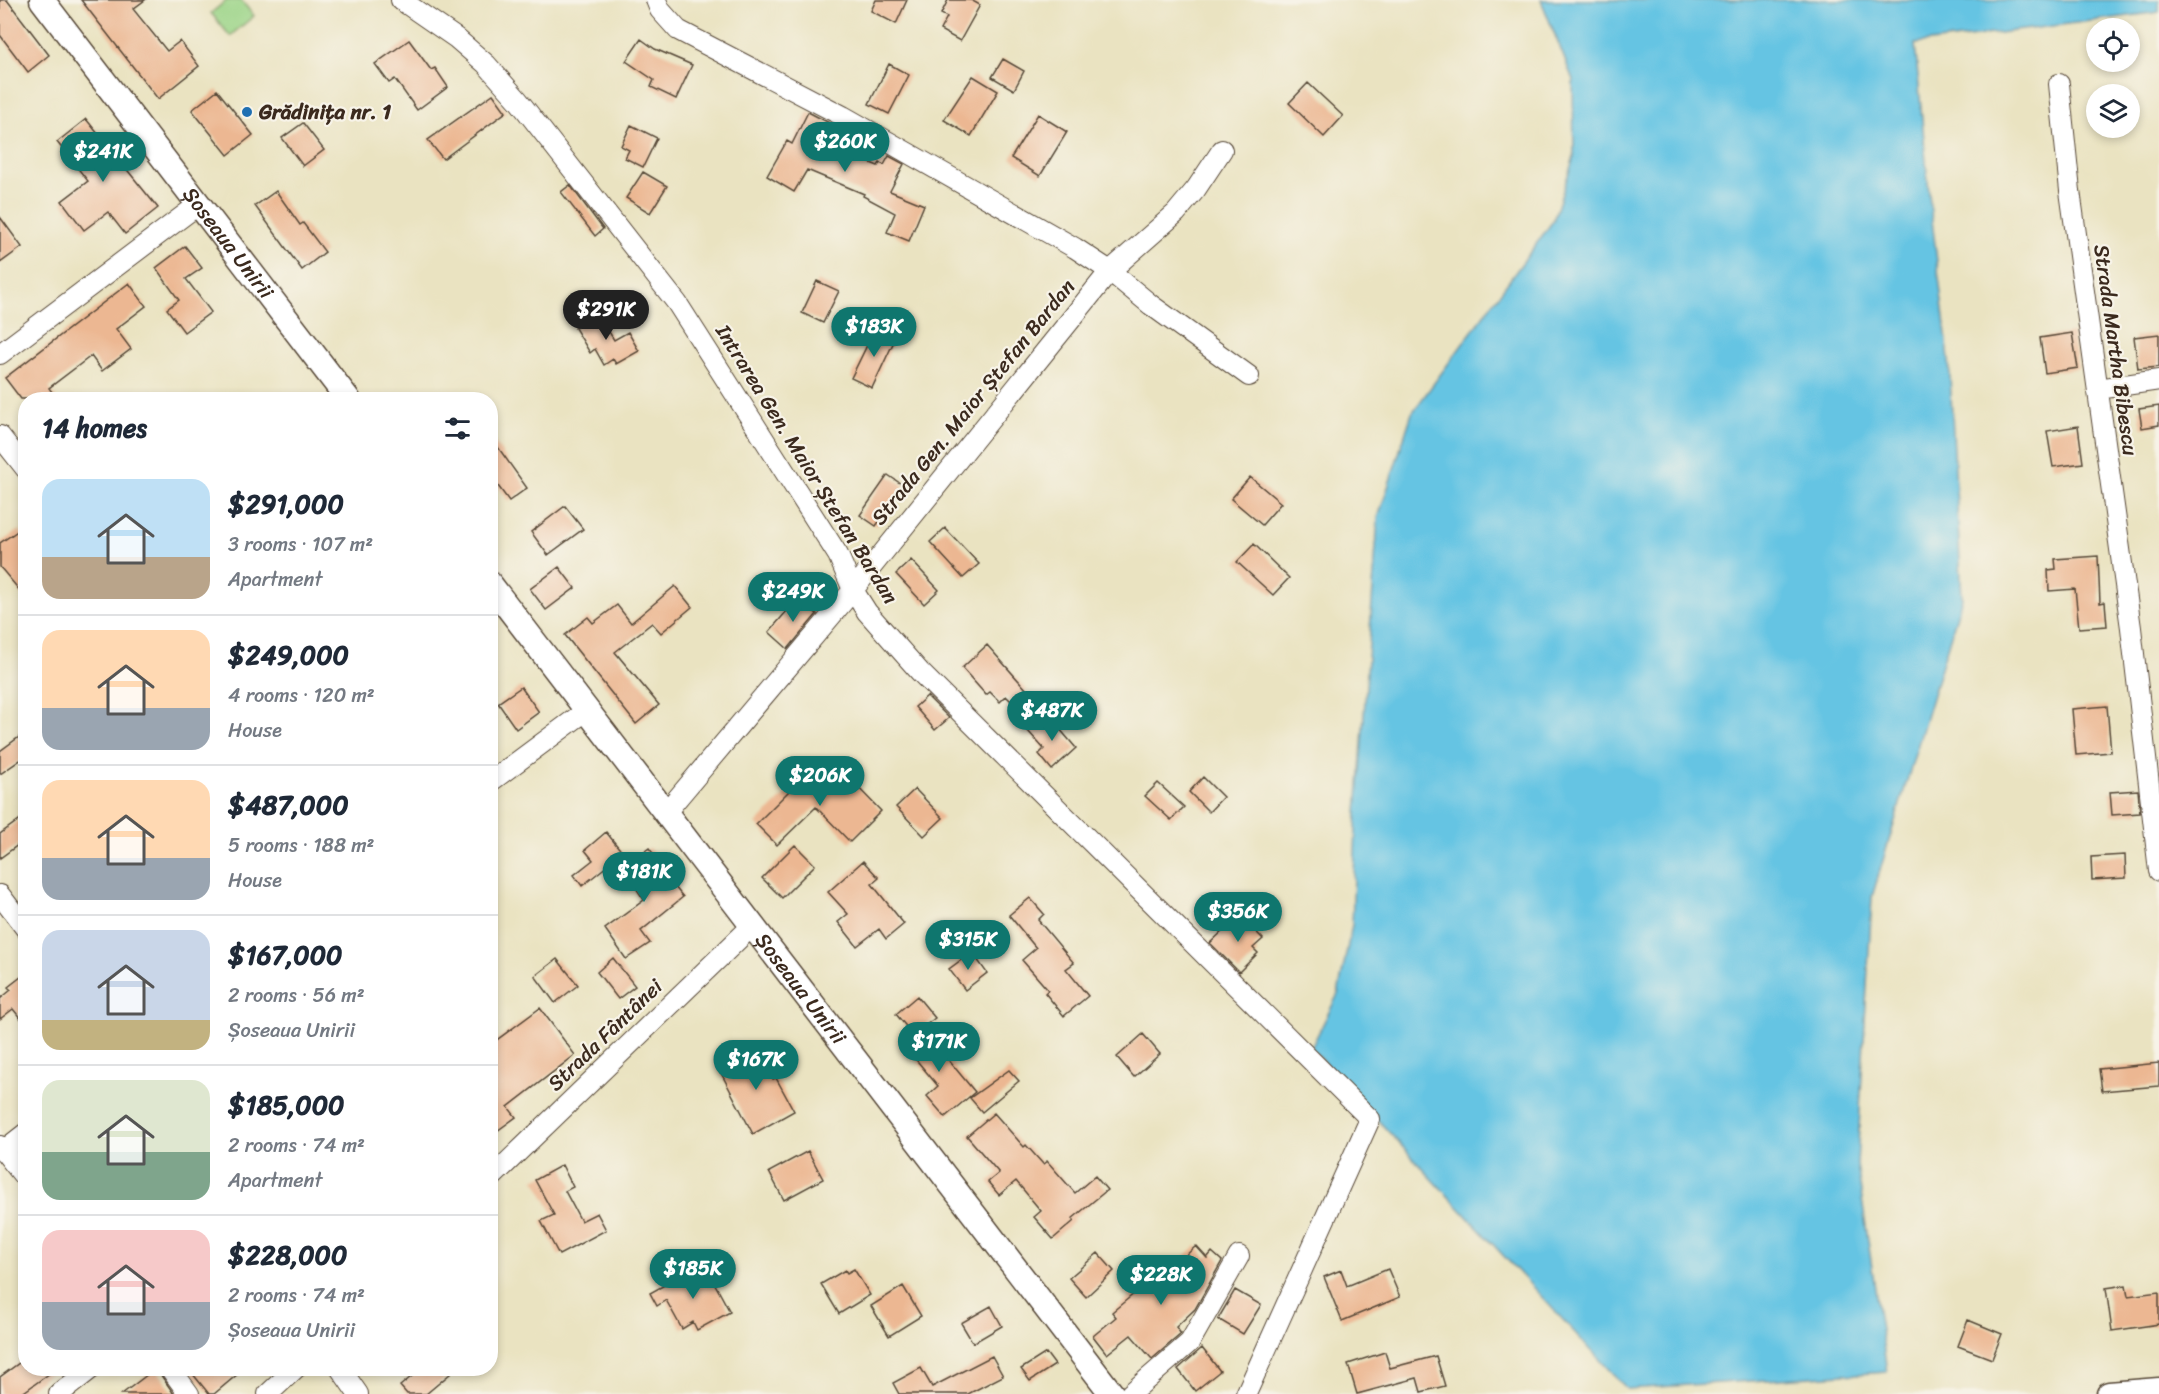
<!DOCTYPE html>
<html lang="en">
<head>
<meta charset="utf-8">
<style>
  :root { --surface:#fff; --page:#f6f6f7; --text:#1f2937; --muted:#747a83; --line:#e0e1e3; --accent:#0f766e }
  body { margin:0; font-family:Sriracha,sans-serif; background:var(--page); color:var(--text); height:100vh; display:flex; flex-direction:column; font-size:22px; white-space:nowrap }
  * { box-sizing:border-box; margin:0 }
  p { font-size:20px; color:var(--muted) }
  .icon { flex:none; width:33px; height:33px; fill:none; stroke:currentColor; stroke-width:2; stroke-linecap:round; stroke-linejoin:round }
  .map { position:relative; flex:1; overflow:hidden }
  .drawer { position:absolute; left:18px; top:392px; width:480px; height:984px; display:flex; flex-direction:column; background:var(--surface); border-radius:24px; box-shadow:0 3px 9px #0003 }
  .drawer>* { flex:none }
  .tools { position:absolute; left:2086px; top:18px; display:grid; gap:12px }
  .tools a { display:grid; place-items:center; width:54px; height:54px; border-radius:50%; background:var(--surface); box-shadow:0 3px 9px #0003; font-size:30px }
  .price { position:absolute; translate:-50% -51px; padding:0 14px; border-radius:21px; background:var(--accent); color:#fff; font-size:20px; line-height:39px; filter:drop-shadow(0 2px 3px #0008) }
  .price::after { content:''; position:absolute; left:50%; top:36px; width:18px; height:14px; margin-left:-9px; background:inherit; clip-path:polygon(0 0,100% 0,50% 100%) }
  .price.active { background:#222; color:#fff }
  ul { padding:0; list-style:none }
  li { display:flex; align-items:center; gap:18px; height:150px; padding:0 24px }
  li+li { border-top:2px solid var(--line) }
  li span { display:grid; place-items:center; flex:none; width:168px; height:120px; border-radius:18px; color:#555 }
  li>.icon { margin-inline-start:auto }
  span .icon { width:72px; height:72px; fill:#fffc; stroke-width:1 }
  li b { font-size:26px }
  h2 { display:flex; justify-content:space-between; align-items:center; height:72px; padding:0 24px; font-size:26px }
  .map>svg:first-child { display:block }
  .green { fill:#9bd487; stroke:#6b7f52; stroke-width:1.5 }
  .water { fill:#65c4e3; stroke:#507780; stroke-width:1.5 }
  .building { fill:#ecb792 }
  .lines { fill:none; stroke-linecap:round; stroke-linejoin:round }
  .minor-casing { stroke:#554636; stroke-width:22 }
  .major-casing { stroke:#554636; stroke-width:27 }
  .minor { stroke:#fff; stroke-width:20 }
  .major { stroke:#fff; stroke-width:24 }
  .poi-dot { fill:#1f6fb2; stroke:#f7f3e8; stroke-width:2 }
  .labels { text-anchor:middle; dominant-baseline:central; stroke-width:4.5; stroke-linejoin:round; paint-order:stroke }
  .poi-label { font-size:21px; font-weight:bold; fill:#3b2a1e; stroke:#f7f3e8; text-anchor:start }
  .street-label { font-size:21px; fill:#3b2a1e; stroke:#f7f3e8 }
</style>
</head>
<body>
<div class="map">
<svg width="2159" height="1394" viewBox="0 0 2159 1394">
  <rect width="100%" height="100%" fill="#f7f3e8"/>
  <filter id="ink" filterUnits="userSpaceOnUse"><feTurbulence type="fractalNoise" baseFrequency=".0167" numOctaves="2"/><feDisplacementMap in="SourceGraphic" scale="12" xChannelSelector="R" yChannelSelector="G"/><feConvolveMatrix kernelMatrix="1 2 1 2 8 2 1 2 1" color-interpolation-filters="sRGB"/></filter>
  <filter id="wash" filterUnits="userSpaceOnUse"><feTurbulence type="fractalNoise" baseFrequency=".008" numOctaves="4" result="noise"/><feDisplacementMap in="SourceGraphic" scale="24" xChannelSelector="R" yChannelSelector="G"/><feGaussianBlur stdDeviation="1.35" result="paint"/><feColorMatrix in="noise" values="0 0 0 0 0 0 0 0 0 0 0 0 0 0 0 0 0 1.4 0 .05"/><feComposite in="paint" operator="in"/></filter>
  <g filter="url(#wash)">
    <rect width="100%" height="100%" fill="#eae3c1"/>
    <path class="green" d="M227,0H241L254,16L230,36L211,13Z"/>
    <path class="water" d="M1541,0H2159V12L1915,44L1930,204L1949,359L1962,598L1872,897L1857,1164L1887,1372L1627,1389L1311,1048L1338,994L1352,925L1356,827L1378,518L1412,413L1553,221L1574,157L1573,80Z"/>
    <g id="blocks">
      <path class="building" d="M0,0H7L49,55L28,72L0,35Z
        M81,0H145L133,9L167,51L180,41L199,66L158,99Z
        M876,0H907L896,24L871,11Z
        M948,0H971L980,5L960,41L940,30L947,17L941,14Z
        M641,39L655,49L692,65L676,99L651,87L654,80L626,61Z
        M409,40L431,70L435,68L448,87L417,110L395,79L389,83L375,64Z
        M1003,59L1024,71L1014,90L992,77Z
        M889,64L909,75L889,114L869,104Z
        M973,76L998,91L971,136L944,120Z
        M1308,83L1343,116L1324,137L1289,103Z
        M217,90L253,135L228,155L192,110Z
        M493,94L506,112L443,159L428,140Z
        M808,112L837,127L828,145L878,166L880,163L884,165L889,156L904,164L890,191L924,205L909,241L887,232L895,213L863,196L864,194L807,170L794,192L767,176L787,141L792,144Z
        M1038,114L1067,132L1040,176L1011,158Z
        M86,119L158,208L125,234L108,212L84,230L62,201L88,181L57,142Z
        M303,123L324,150L303,166L282,138Z
        M631,125L657,138L643,167L625,158L629,150L621,146Z
        M643,172L667,186L650,213L626,198Z
        M570,185L603,229L595,236L561,192Z
        M276,191L300,225L303,223L325,252L302,270L255,206Z
        M0,217L22,247L0,263Z
        M185,246L202,268L186,279L211,312L184,332L167,309L179,300L156,268Z
        M817,281L839,291L823,323L802,313Z
        M129,283L146,306L116,329L131,349L102,371L91,356L49,388L57,399H21L5,378Z
        M598,314L614,340L628,332L639,351L616,364L613,359L604,365L595,349L590,353L575,328Z
        M876,327L896,337L872,388L851,378Z
        M2072,333L2078,368L2045,373L2040,338Z
        M2159,334V367L2138,369L2134,337Z
        M2159,406V425L2142,428L2139,409Z
        M2078,426L2083,463L2053,467L2047,431Z
        M490,436L527,488L509,501L490,475Z
        M888,475L904,486L876,526L860,515Z
        M1250,477L1281,503L1262,525L1231,499Z
        M565,506L583,529L548,555L531,532Z
        M945,528L979,564L963,578L930,542Z
        M19,530L26,540V598L0,567V543Z
        M1254,544L1289,578L1273,595L1237,562Z
        M2098,556L2100,603L2105,602L2107,626L2079,628L2075,589L2049,591L2048,570L2056,569L2055,559Z
        M911,560L939,590L924,604L896,574Z
        M559,567L575,588L546,610L530,589Z
        M675,586L692,607L661,633L652,623L615,652L659,705L636,724L565,635L588,617L593,623L617,605L631,623Z
        M798,598L817,614L788,649L769,632Z
        M987,645L1027,690L1013,703L1006,696L1000,702L990,692L986,695L962,668Z
        M521,687L539,712L516,729L498,703Z
        M927,696L949,718L935,730L915,707Z
        M2107,706L2111,752L2076,755L2072,709Z
        M1047,714L1076,748L1052,770L1039,754L1044,749L1028,731Z
        M26,732V756L0,774V751Z
        M815,765L840,790L851,780L881,811L850,842L816,807L777,845L756,824Z
        M1203,777L1223,797L1209,812L1189,792Z
        M1158,783L1184,807L1171,820L1145,796Z
        M915,789L943,818L924,836L896,807Z
        M2138,790L2140,813L2112,815L2110,792Z
        M26,815V839L0,858V834Z
        M606,832L623,853L582,886L574,875L593,860L585,850Z
        M795,845L815,865L782,898L762,878Z
        M649,848L664,868L661,870L683,897L641,931L650,943L626,959L605,929L644,900L623,868Z
        M2125,855L2126,878L2092,880L2091,857Z
        M863,861L879,878L872,884L904,924L886,939L879,929L857,946L838,922L848,914L828,892Z
        M1030,898L1044,914L1038,920L1074,963L1066,969L1088,996L1064,1016L1045,993L1048,990L1022,960L1036,948L1009,915Z
        M1240,915L1263,939L1253,948L1258,953L1239,972L1210,943Z
        M972,952L987,973L965,990L949,969Z
        M613,958L635,986L618,999L597,972Z
        M557,959L578,985L555,1003L535,976Z
        M26,973V1025L13,1009L0,1019V999L11,990L8,987Z
        M917,996L935,1018L913,1035L896,1014Z
        M540,1008L575,1055L508,1107L516,1117L497,1131L490,1122V1045Z
        M922,1028L975,1092L945,1117L927,1096L938,1086L903,1044Z
        M1143,1034L1160,1054L1134,1077L1117,1057Z
        M754,1048L773,1079L776,1078L794,1111L753,1134L719,1069Z
        M2159,1063V1086L2102,1091L2099,1069Z
        M1009,1070L1019,1081L982,1112L970,1098Z
        M994,1113L1024,1147L1026,1145L1043,1164L1047,1161L1075,1193L1095,1176L1107,1190L1072,1219L1074,1221L1053,1239L1034,1217L1041,1211L1016,1181L999,1195L988,1182L999,1173L967,1136Z
        M808,1151L823,1179L784,1200L769,1172Z
        M562,1165L573,1187L565,1191L581,1221L597,1213L606,1230L559,1255L541,1221L554,1215L535,1180Z
        M1196,1246L1207,1258L1212,1252L1222,1261L1195,1309L1176,1327L1181,1334L1152,1359L1131,1335L1107,1354L1093,1336L1116,1317L1112,1312L1141,1288L1145,1293Z
        M1098,1253L1114,1271L1086,1297L1069,1278Z
        M697,1267L703,1279L710,1275L730,1312L697,1330L693,1322L682,1329L666,1300L657,1306L650,1293Z
        M854,1269L870,1295L839,1314L821,1284L845,1270L847,1273Z
        M1388,1269L1400,1297L1342,1321L1324,1277L1341,1270L1347,1286Z
        M2126,1285L2128,1296L2159,1292V1324L2112,1331L2106,1288Z
        M903,1286L921,1316L889,1336L871,1306Z
        M1235,1290L1261,1305L1243,1334L1218,1319Z
        M991,1306L1002,1326L973,1343L961,1323Z
        M1968,1320L2002,1334L1992,1359L1958,1346Z
        M1202,1348L1220,1371L1195,1391L1178,1369Z
        M1385,1352L1390,1368L1436,1356L1445,1386L1421,1392L1417,1378L1357,1394L1348,1364Z
        M1046,1353L1055,1365L1030,1381L1021,1369Z
        M992,1356L1003,1376L968,1394H899L893,1383L921,1368L932,1387Z
        M26,1358V1368H57L21,1394H0V1377Z
        M156,1368L174,1394H122Z
        M188,1368H245L214,1394H209Z
        M422,1368H457L426,1394H407L400,1386Z"/>
    </g>
  </g>
  <g filter="url(#ink)">
    <use href="#blocks" fill-opacity="0" stroke="#554636" stroke-width="1.5"/>
    <g class="lines">
      <defs>
        <path id="minor" d="M401,0L456,38L486,64L518,100L677,303L838,555L853,590L867,612L920,672L1370,1119L1246,1394
          M656,0L660,10L678,30L843,116L1075,248L1110,271L1151,305L1249,376
          M2059,84L2070,191L2131,628L2159,871
          M0,354L199,204
          M2098,389L2159,380
          M0,436L26,469
          M490,782L587,710
          M666,812L853,590L1110,271L1176,213L1196,189L1222,150
          M0,895L26,929
          M0,1146L26,1179
          M3,1151L26,1133
          M490,1179L752,926
          M170,1368L189,1394
          M340,1368L358,1394
          M59,1394L92,1368
          M268,1394L296,1368
          M1130,1394L1190,1342L1239,1256"/>
        <g id="major">
          <path id="s1" d="M42,0L348,399"/>
          <path id="s2" d="M490,584L1112,1394"/>
          <path d="M2109,1394L2159,1390"/>
        </g>
      </defs>
      <use href="#minor" class="minor-casing"/>
      <use href="#major" class="major-casing"/>
      <use href="#minor" class="minor"/>
      <use href="#major" class="major"/>
    </g>
  </g>
  <circle class="poi-dot" cx="247" cy="112" r="6"/>
  <g class="labels">
    <g class="poi-label">
      <text x="259" y="112">Grădinița nr. 1</text>
    </g>
    <g class="street-label">
      <text stroke="none"><textPath href="#s1" startOffset="306">Șoseaua Unirii</textPath></text>
      <text transform="translate(2116 350) rotate(82)">Strada Martha Bibescu</text>
      <text transform="translate(973 402) rotate(-51)">Strada Gen. Maior Ștefan Bardan</text>
      <text transform="translate(807 464) rotate(58)">Intrarea Gen. Maior Ștefan Bardan</text>
      <text stroke="none"><textPath href="#s2" startOffset="510">Șoseaua Unirii</textPath></text>
      <text transform="translate(605 1035) rotate(-44)">Strada Fântânei</text>
    </g>
  </g>
</svg>
<div class="tools">
<a><svg class="icon" aria-label="locate" viewBox="0 0 24 24"><circle cx="12" cy="12" r="6"/><path d="M12 2v4M12 18v4M2 12h4M18 12h4"/></svg></a>
<a><svg class="icon" aria-label="layers" viewBox="0 0 24 24"><path d="M12 4l9 5-9 5-9-5zM3 14l9 5 9-5"/></svg></a>
</div>
<b class="price" style="left:845px;top:173px">$260K</b>
<b class="price" style="left:103px;top:183px">$241K</b>
<b class="price active" style="left:606px;top:341px">$291K</b>
<b class="price" style="left:874px;top:358px">$183K</b>
<b class="price" style="left:793px;top:623px">$249K</b>
<b class="price" style="left:1052px;top:742px">$487K</b>
<b class="price" style="left:820px;top:807px">$206K</b>
<b class="price" style="left:644px;top:903px">$181K</b>
<b class="price" style="left:1238px;top:943px">$356K</b>
<b class="price" style="left:968px;top:971px">$315K</b>
<b class="price" style="left:939px;top:1073px">$171K</b>
<b class="price" style="left:756px;top:1091px">$167K</b>
<b class="price" style="left:693px;top:1300px">$185K</b>
<b class="price" style="left:1161px;top:1306px">$228K</b>
<section class="drawer">
<h2>14 homes<svg class="icon" aria-label="filters" viewBox="0 0 24 24"><path d="M4 7h16M4 17h16"/><circle cx="9" cy="7" r="2"/><circle cx="15" cy="17" r="2"/></svg></h2>
<ul>
<li><span style="background:linear-gradient(#bfe0f5 65%,#b9a48a 0)"><svg class="icon" aria-label="home" viewBox="0 0 24 24"><path d="M3 11l9-7 9 7M6 9v11h12V9"/></svg></span><div><b>$291,000</b><p>3 rooms · 107 m²</p><p>Apartment</p></div></li>
<li><span style="background:linear-gradient(#ffd9b3 65%,#9aa5b1 0)"><svg class="icon" aria-label="home" viewBox="0 0 24 24"><path d="M3 11l9-7 9 7M6 9v11h12V9"/></svg></span><div><b>$249,000</b><p>4 rooms · 120 m²</p><p>House</p></div></li>
<li><span style="background:linear-gradient(#ffd9b3 65%,#9aa5b1 0)"><svg class="icon" aria-label="home" viewBox="0 0 24 24"><path d="M3 11l9-7 9 7M6 9v11h12V9"/></svg></span><div><b>$487,000</b><p>5 rooms · 188 m²</p><p>House</p></div></li>
<li><span style="background:linear-gradient(#c9d6e8 75%,#c2b280 0)"><svg class="icon" aria-label="home" viewBox="0 0 24 24"><path d="M3 11l9-7 9 7M6 9v11h12V9"/></svg></span><div><b>$167,000</b><p>2 rooms · 56 m²</p><p>Șoseaua Unirii</p></div></li>
<li><span style="background:linear-gradient(#dfe7d0 60%,#7fa58c 0)"><svg class="icon" aria-label="home" viewBox="0 0 24 24"><path d="M3 11l9-7 9 7M6 9v11h12V9"/></svg></span><div><b>$185,000</b><p>2 rooms · 74 m²</p><p>Apartment</p></div></li>
<li><span style="background:linear-gradient(#f6c9c9 60%,#9aa5b1 0)"><svg class="icon" aria-label="home" viewBox="0 0 24 24"><path d="M3 11l9-7 9 7M6 9v11h12V9"/></svg></span><div><b>$228,000</b><p>2 rooms · 74 m²</p><p>Șoseaua Unirii</p></div></li>
</ul>
</section>
</div>
</body>
</html>
